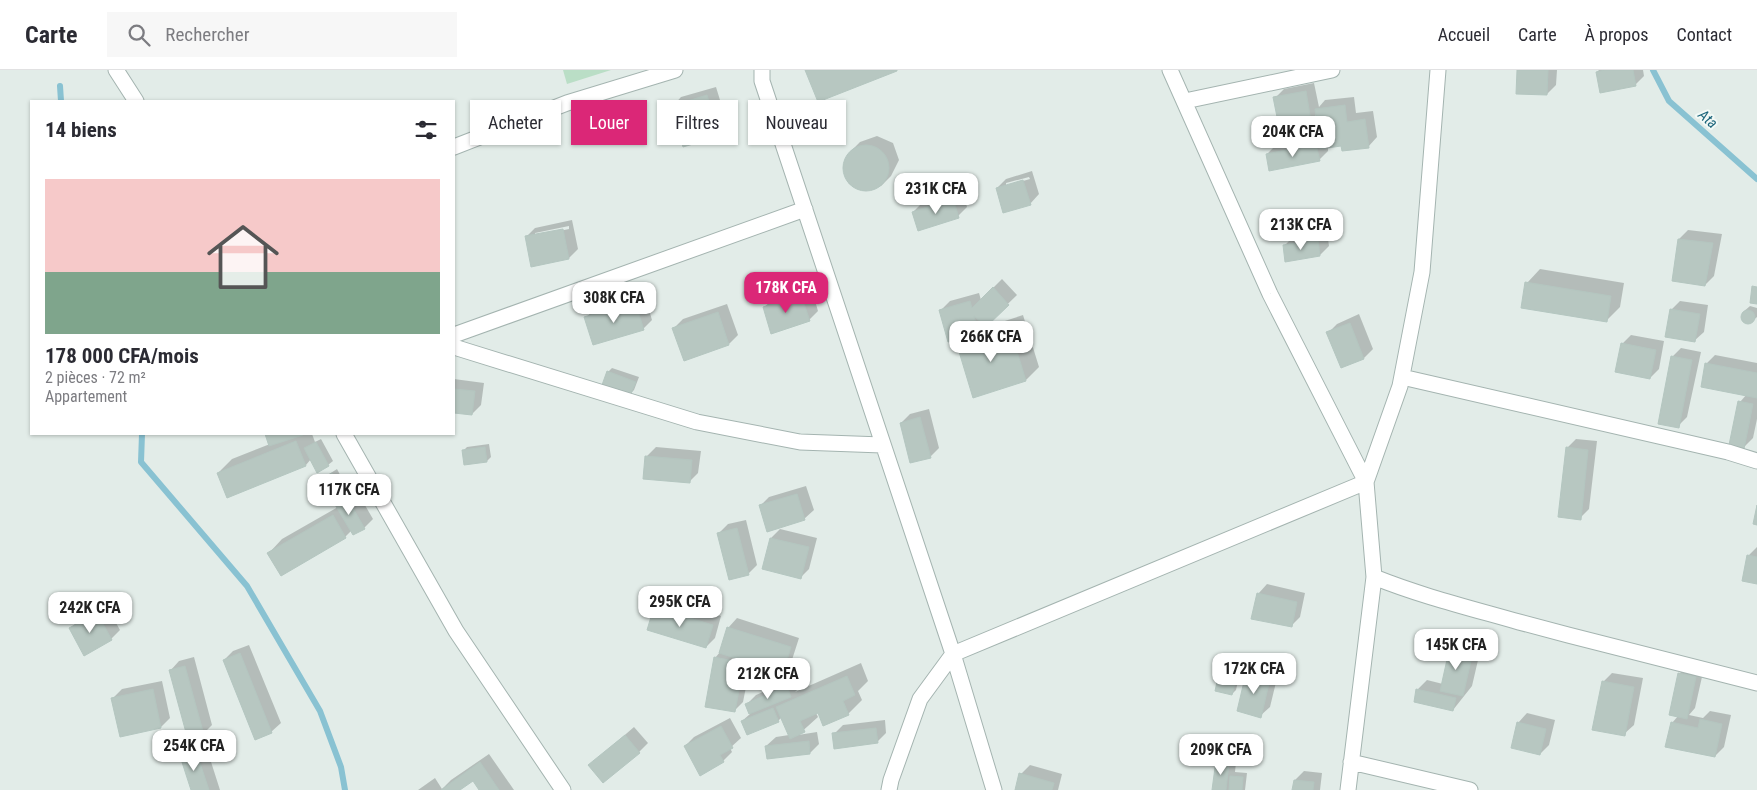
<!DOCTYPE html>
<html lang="fr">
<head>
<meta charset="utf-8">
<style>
  :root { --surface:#fff; --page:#f7f7f7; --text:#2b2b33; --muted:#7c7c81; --line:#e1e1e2; --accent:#db2777 }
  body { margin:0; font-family:"Roboto Condensed",sans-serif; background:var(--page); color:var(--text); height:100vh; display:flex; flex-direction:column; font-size:19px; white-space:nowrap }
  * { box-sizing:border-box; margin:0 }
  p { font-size:16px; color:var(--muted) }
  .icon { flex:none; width:28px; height:28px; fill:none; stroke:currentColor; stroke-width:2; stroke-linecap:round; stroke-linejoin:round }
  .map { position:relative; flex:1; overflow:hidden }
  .drawer { position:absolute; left:30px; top:30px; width:425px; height:335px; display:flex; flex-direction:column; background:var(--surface); border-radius:0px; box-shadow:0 1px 4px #0004 }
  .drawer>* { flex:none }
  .top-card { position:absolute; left:470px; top:30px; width:475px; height:45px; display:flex; gap:10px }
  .price { position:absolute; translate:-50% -42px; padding:0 11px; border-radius:10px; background:#fff; color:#222; font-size:16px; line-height:32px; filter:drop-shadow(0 1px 2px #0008) }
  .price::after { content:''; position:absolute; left:50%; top:30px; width:15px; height:11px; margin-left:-8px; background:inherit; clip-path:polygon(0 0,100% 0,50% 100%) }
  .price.selected { background:var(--accent); color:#fff }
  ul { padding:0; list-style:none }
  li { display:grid; align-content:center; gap:10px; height:265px; padding:0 15px }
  li span { display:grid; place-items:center; height:155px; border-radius:0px; color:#555 }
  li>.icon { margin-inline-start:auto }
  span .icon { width:90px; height:90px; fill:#fffc; stroke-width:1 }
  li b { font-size:21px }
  h2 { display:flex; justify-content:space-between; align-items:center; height:60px; padding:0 15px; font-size:21px }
  .tag { padding:0 18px; border-radius:0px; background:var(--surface); box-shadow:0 1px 4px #0004; font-size:18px; line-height:45px }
  .tag.selected { background:var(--accent); color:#fff }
  header { display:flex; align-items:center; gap:30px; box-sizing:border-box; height:70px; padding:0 25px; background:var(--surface); border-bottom:1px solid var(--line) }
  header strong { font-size:24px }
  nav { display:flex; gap:28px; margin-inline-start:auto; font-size:18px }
  .search { width:350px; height:45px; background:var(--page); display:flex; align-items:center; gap:12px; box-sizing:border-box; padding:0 18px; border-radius:0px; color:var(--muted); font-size:19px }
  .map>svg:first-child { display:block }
  .green { fill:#badec6 }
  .shadow { fill:#0003; fill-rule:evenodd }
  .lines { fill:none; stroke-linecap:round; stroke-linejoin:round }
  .stream { stroke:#89c2d2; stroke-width:6 }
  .building { fill:#b7c7c1; stroke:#b4c6c0 }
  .minor-casing { stroke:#a4b4b0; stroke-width:17 }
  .minor { stroke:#fff; stroke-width:15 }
  .labels { text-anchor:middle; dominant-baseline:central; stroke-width:4; stroke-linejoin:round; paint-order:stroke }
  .water-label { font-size:15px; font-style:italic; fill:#1b647a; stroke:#f2f9f6 }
</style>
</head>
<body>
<header>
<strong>Carte</strong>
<div class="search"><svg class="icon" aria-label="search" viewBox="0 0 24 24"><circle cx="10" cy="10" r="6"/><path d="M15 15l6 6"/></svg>Rechercher</div>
<nav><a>Accueil</a><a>Carte</a><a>À propos</a><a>Contact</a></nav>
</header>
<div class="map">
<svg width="1757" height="720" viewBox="0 0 1757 720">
  <rect width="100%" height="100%" fill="#e2ece8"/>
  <path class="green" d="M563,0H611L567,14Z"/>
  <path class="shadow" d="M1518,0H1557L1556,15L1547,24Z
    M1599,0H1643L1644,6L1635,15L1597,2Z
    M1314,13L1319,37L1325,30L1354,27L1356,43L1373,41L1377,67L1368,77L1342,75L1328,77V81L1319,90L1267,84L1276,75L1320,66L1317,44L1311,50L1275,28L1284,19Z
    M716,17L728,56L719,65L672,37L681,27Z
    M877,66L893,73L899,90L891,106L881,116L864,121L849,114L843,97L851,81L860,72Z
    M1032,101L1039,124L1030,134L997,118L1006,109ZM1029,107L1030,109L1006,116V113Z
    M962,120L967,137L958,146L913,142L922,133Z
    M572,150L578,179L569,188L532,196L526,167L535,158ZM569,156V159L535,166V163Z
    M1688,160L1722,164L1714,206L1705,215L1673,210L1679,169Z
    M1327,162L1329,176L1320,185L1284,176L1293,167Z
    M1540,199L1624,213L1620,237L1606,251L1527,213Z
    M1002,209L1017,225L983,258L1023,245L1039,297L1026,310L958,275L968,265L941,240L950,231L979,223L981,230Z
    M811,217L818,241L809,250L764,238L773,228Z
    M644,223L652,250L643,259L586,248L595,238Z
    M1680,231L1708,235L1704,262L1694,271L1671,240Z
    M727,234L738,265L729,274L674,258L683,249Z
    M1750,236L1757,238V247L1750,253L1743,251L1742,243Z
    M1359,244L1373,279L1364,288L1342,297L1328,263L1337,254Z
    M1631,265L1664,271L1659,299L1650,308L1622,274Z
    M1681,278L1701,282L1687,347L1678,356L1672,287Z
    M1715,285L1757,293V349L1753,368L1744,377L1740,332L1747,324L1706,294Z
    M612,298L639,307L634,320L630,324L608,302Z
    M454,309L484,313L481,335L472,344L454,342Z
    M929,339L939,378L930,387L901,353L910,344Z
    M266,364H312L315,372L321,369L333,391L328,395L311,389L306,395L218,403L232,389L270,374Z
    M1576,369L1597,371L1589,439L1580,448L1567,378Z
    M489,374L491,387L487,391L463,381L467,377Z
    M656,377L701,381L698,403L689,412L647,386Z
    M337,399L346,416L332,425L323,408Z
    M806,416L814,440L804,449L760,436L769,427Z
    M355,418L373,449L364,458L352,460L345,467L269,483L282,469L338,437L336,433Z
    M746,450L757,495L748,504L719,463L728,454Z
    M780,459L817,468L809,499L800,508L771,468Z
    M1757,477V513L1748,486Z
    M1267,514L1305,523L1300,547L1291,556L1258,524Z
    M664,528L721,546L715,568L706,577L655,538Z
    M106,535L120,560L111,569L71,558L80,549Z
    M737,548L799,568L791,593L782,602L751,592L743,632L734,641L715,588L720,582L728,558Z
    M1460,568L1482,573L1472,616L1453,640L1418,619L1427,610L1443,614L1451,577Z
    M249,575L281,653L271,662L224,590L233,581Z
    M194,587L212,655L203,664L170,601L179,591Z
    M861,593L868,611L858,621L862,630L848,644L816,643L818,647L798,665L817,662L819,674L810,683L766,676L776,667L789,665L782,647L778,651H742L750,644L746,635L756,625L796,608L800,617L795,622Z
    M1226,594L1241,598L1236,620L1232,624L1222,599Z
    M1256,594L1279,600L1270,637L1260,646L1247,604Z
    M1688,595L1704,598L1695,638L1689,645L1703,648L1710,641L1731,645L1724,677L1715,686L1672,653L1678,646L1679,604Z
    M1612,603L1643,608L1634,655L1624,664L1603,612Z
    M162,611L170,648L161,657L121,665L113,628L122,619Z
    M1527,643L1555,650L1549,675L1540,684L1518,653Z
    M730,648L741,668L730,678L732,682L723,691L685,676L694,667Z
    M885,650L886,663L877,672L834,664L843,655Z
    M634,657L648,673L639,682L590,695Z
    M205,673L220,720H192L181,687L190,677Z
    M1226,682L1237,683L1235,702L1247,703L1245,720H1214L1217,691Z
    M489,684L514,720H481L474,709L458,720H418L435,708L442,719L451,710Z
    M1030,695L1062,704L1058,720H1016L1021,704Z
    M1304,701L1322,703L1320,720H1294L1295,710Z"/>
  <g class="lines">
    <path class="stream" d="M1653,0L1669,31L1757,109
      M60,16L61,31
      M142,364L141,392L247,516L320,641L341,697L345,720"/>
  </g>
  <path class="building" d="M805,0H897V1L818,32Z
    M1517,0H1548L1547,25L1516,24Z
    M1605,0H1633L1636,16L1600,23L1596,2Z
    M1306,21L1311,51L1279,57L1273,27Z
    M707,25L720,66L683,77L671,36Z
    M1345,35L1347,52L1365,49L1369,78L1342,81L1341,76L1320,79L1315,39Z
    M1316,74L1320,91L1269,101L1266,84Z
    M843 98a23 23 0 1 1 46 0a23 23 0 1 1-46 0Z
    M1023,110L1031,135L1003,143L996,118Z
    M953,128L959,148L918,161L912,142Z
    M563,159L569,189L531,197L525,166Z
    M1678,169L1713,173L1705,216L1672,211Z
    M1318,170L1320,186L1285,192L1283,175Z
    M1525,212L1611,226L1607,252L1521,238Z
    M1752,216L1757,217V234L1750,233Z
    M993,217L1009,235L986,257L974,246L979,264L948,272L939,240L970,231L972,238Z
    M801,225L810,251L771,264L763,237Z
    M635,232L644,260L593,275L584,247Z
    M1670,239L1700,244L1695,272L1665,267Z
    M1741 247a7 7 0 1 1 14 0a7 7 0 1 1-14 0Z
    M718,242L729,275L684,291L672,258Z
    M1350,253L1364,289L1341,298L1326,262Z
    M1010,258L1026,311L973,328L957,275Z
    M1621,273L1656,280L1650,309L1615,302Z
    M1671,286L1692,290L1679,358L1658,354Z
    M1705,293L1757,303V328L1701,317Z
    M607,301L636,312L630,326L602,315Z
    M454,319L475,321L472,345L454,343Z
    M1738,331L1753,334L1744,379L1729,375Z
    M920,347L931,388L910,393L900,353Z
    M265,364H303V365L269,376Z
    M296,371L306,396L227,428L217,403Z
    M316,372L329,396L317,403L304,378Z
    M485,377L487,392L464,395L462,380Z
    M1566,377L1588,380L1581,450L1558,447Z
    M645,386L692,390L690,413L643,409Z
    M332,403L342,422L332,427L322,408Z
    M797,424L805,450L767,462L759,435Z
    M346,426L365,459L353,465L334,433Z
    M1757,435V455L1753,454Z
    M333,445L346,468L281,506L267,483Z
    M737,458L749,505L729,510L717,463Z
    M770,468L809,477L801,509L762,499Z
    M1747,485L1757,487V514L1742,511Z
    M1257,523L1297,532L1292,557L1251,549Z
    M654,537L713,555L706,578L647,560Z
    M97,543L112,570L84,586L69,558Z
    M727,557L791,577L783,603L719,583Z
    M1450,576L1473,582L1463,626L1440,621Z
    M240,583L272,663L255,670L223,590Z
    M714,587L744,593L735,642L705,637Z
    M185,596L204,665L188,670L169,600Z
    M1220,598L1238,602L1232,625L1215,621Z
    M1246,603L1270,609L1261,648L1237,641Z
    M1678,603L1696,607L1687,649L1669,645Z
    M847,606L855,625L843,631L849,645L823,656L818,643L800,651L805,662L790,669L776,637Z
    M1602,611L1634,617L1625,666L1592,660Z
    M787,616L791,627L749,644L745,634Z
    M153,619L161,658L120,667L111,628Z
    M1416,619L1456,628L1453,641L1414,632Z
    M773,638L779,652L747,665L741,651Z
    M1700,649L1722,654L1715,687L1665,677L1671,652L1698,658Z
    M1517,652L1546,659L1540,685L1511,678Z
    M721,656L733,678L720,685L724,692L700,706L684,676Z
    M876,658L878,673L834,679L832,663Z
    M625,665L640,683L603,713L588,695Z
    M809,671L810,684L767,689L765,676Z
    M196,681L209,720H191L180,686Z
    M1216,690L1229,692L1226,720H1212Z
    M480,692L499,720H479L473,711L460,720H441Z
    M1019,703L1054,713L1052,720H1015Z
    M1230,706L1243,707L1242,720H1229Z
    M1294,710L1314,712L1313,720H1292Z"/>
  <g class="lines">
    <defs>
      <path id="minor" d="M116,0L136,31
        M762,0V11L953,584L994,720
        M1170,0L1270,224L1366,412L1374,507L1348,720
        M1185,31L1332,0
        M454,77L567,33L675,0
        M454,265L805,139
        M454,277L697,352L800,372L882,375
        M1402,307L1728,382L1757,391
        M344,364L456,561L563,720
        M1374,507C1421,526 1470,538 1519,552C1598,573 1677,593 1757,613
        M1351,692L1470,720
        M889,720L891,710L920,629L953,584L1366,412L1400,316L1422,202L1438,0"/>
    </defs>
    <use href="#minor" class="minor-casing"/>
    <use href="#minor" class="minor"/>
  </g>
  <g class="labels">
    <g class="water-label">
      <text transform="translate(1708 49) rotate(41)">Ata</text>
    </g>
  </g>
</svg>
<b class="price" style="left:1293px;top:88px">204K CFA</b>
<b class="price" style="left:936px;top:145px">231K CFA</b>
<b class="price" style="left:1301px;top:181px">213K CFA</b>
<b class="price selected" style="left:786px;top:244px">178K CFA</b>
<b class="price" style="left:614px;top:254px">308K CFA</b>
<b class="price" style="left:991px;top:293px">266K CFA</b>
<b class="price" style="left:349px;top:446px">117K CFA</b>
<b class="price" style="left:680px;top:558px">295K CFA</b>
<b class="price" style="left:90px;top:564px">242K CFA</b>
<b class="price" style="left:1456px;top:601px">145K CFA</b>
<b class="price" style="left:1254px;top:625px">172K CFA</b>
<b class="price" style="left:768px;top:630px">212K CFA</b>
<b class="price" style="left:194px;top:702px">254K CFA</b>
<b class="price" style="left:1221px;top:706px">209K CFA</b>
<div class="top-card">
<a class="tag">Acheter</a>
<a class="tag selected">Louer</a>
<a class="tag">Filtres</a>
<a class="tag">Nouveau</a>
</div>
<section class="drawer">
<h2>14 biens<svg class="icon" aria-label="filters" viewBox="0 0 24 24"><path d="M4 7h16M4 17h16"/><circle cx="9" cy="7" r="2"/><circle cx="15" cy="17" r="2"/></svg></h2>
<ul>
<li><span style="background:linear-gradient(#f6c9c9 60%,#7fa58c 0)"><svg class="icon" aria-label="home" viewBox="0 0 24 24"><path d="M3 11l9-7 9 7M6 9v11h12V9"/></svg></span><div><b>178 000 CFA/mois</b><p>2 pièces · 72 m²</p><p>Appartement</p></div></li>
</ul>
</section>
</div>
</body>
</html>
